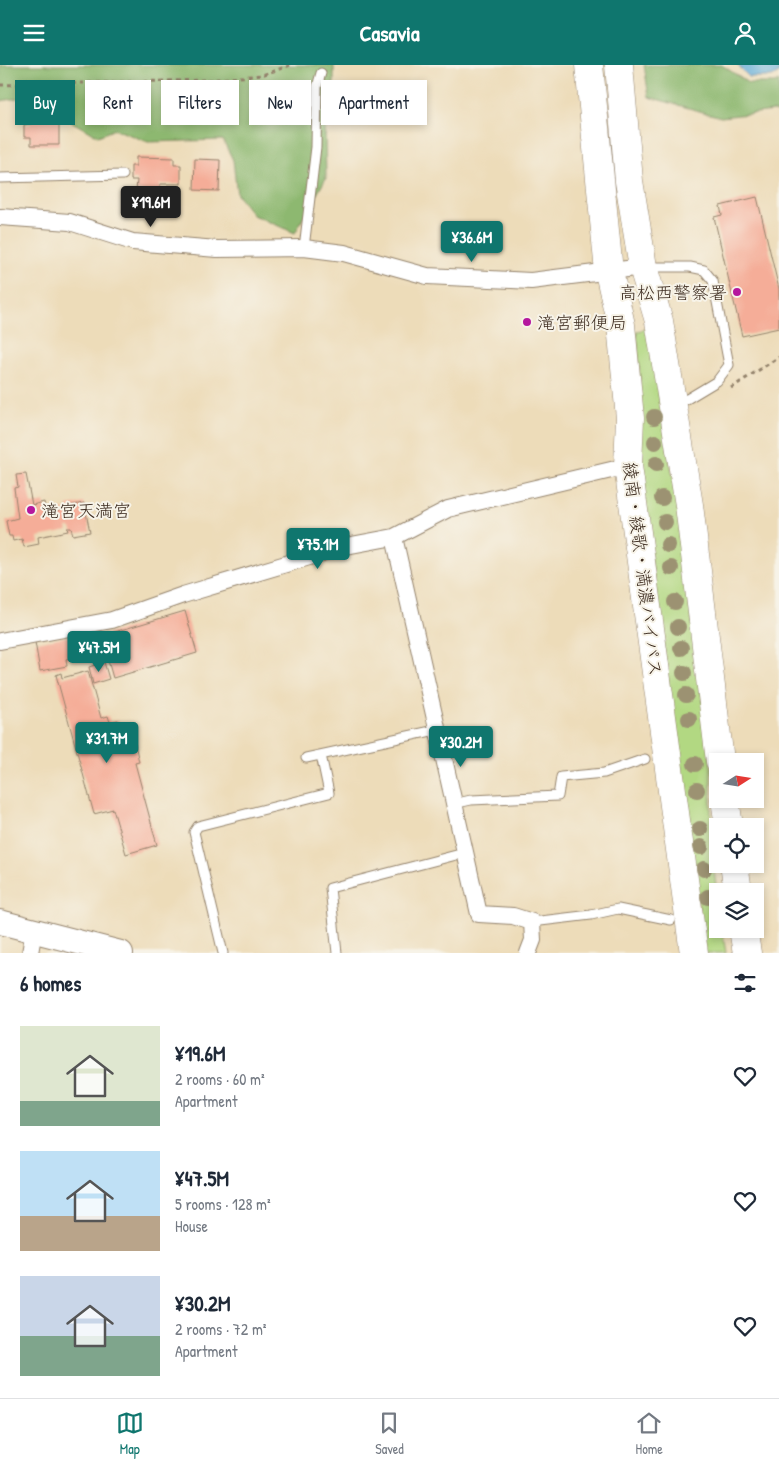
<!DOCTYPE html>
<html lang="en">
<head>
<meta charset="utf-8">
<style>
  :root { --surface:#fff; --page:#f6f6f7; --text:#1f2937; --muted:#747a83; --line:#e0e1e3; --accent:#0f766e }
  body { margin:0; font-family:"Patrick Hand","Klee One",sans-serif; background:var(--page); color:var(--text); height:100vh; display:flex; flex-direction:column; font-size:19px; white-space:nowrap }
  * { box-sizing:border-box; margin:0 }
  p { font-size:16px; color:var(--muted) }
  .icon { flex:none; width:28px; height:28px; fill:none; stroke:currentColor; stroke-width:2; stroke-linecap:round; stroke-linejoin:round }
  .map { position:relative; height:888px; overflow:hidden }
  .drawer { display:flex; flex-direction:column; background:var(--surface); flex:1 }
  .drawer>* { flex:none }
  .top-card { position:absolute; left:15px; top:15px; width:500px; height:45px; display:flex; gap:10px }
  .needle { width:32px; rotate:78deg }
  .fabs { position:absolute; left:709px; top:688px; display:grid; gap:10px }
  .fabs a { display:grid; place-items:center; width:55px; height:55px; border-radius:0px; background:var(--surface); box-shadow:0 2px 8px #0003; font-size:25px }
  .price { position:absolute; translate:-50% -42px; padding:0 11px; border-radius:5px; background:var(--accent); color:#fff; font-size:16px; line-height:32px; filter:drop-shadow(0 1px 2px #0008) }
  .price::after { content:''; position:absolute; left:50%; top:30px; width:15px; height:11px; margin-left:-8px; background:inherit; clip-path:polygon(0 0,100% 0,50% 100%) }
  .price.current { background:#222; color:#fff }
  ul { padding:0; list-style:none }
  li { display:flex; align-items:center; gap:15px; height:125px; padding:0 20px }
  li span { display:grid; place-items:center; flex:none; width:140px; height:100px; border-radius:0px; color:#555 }
  li>.icon { margin-inline-start:auto }
  span .icon { width:60px; height:60px; fill:#fffc; stroke-width:1 }
  li b { font-size:21px }
  h2 { display:flex; justify-content:space-between; align-items:center; height:60px; padding:0 20px; font-size:21px }
  .chip { padding:0 18px; border-radius:0px; background:var(--surface); box-shadow:0 2px 8px #0003; font-size:18px; line-height:45px }
  .chip.current { background:var(--accent); color:#fff }
  header { display:flex; justify-content:space-between; align-items:center; height:65px; padding:0 20px; background:var(--accent); color:#fff; font-size:22px; font-weight:700 }
  .tab-bar { display:flex; justify-content:space-around; align-items:center; height:70px; border-top:1px solid var(--line); background:var(--surface); font-size:14px; color:var(--muted) }
  .tab-bar a { display:grid; justify-items:center; gap:2px }
  .tab-bar .current { color:var(--accent) }
  .map>svg:first-child { display:block }
  .green { fill:#b2d882; stroke:#768150 }
  .forest { fill:#8db870; stroke:#647147 }
  .water { fill:#5fabd8; stroke:#4d6a7b }
  .building { fill:#f5ad98 }
  .lines { fill:none; stroke-linecap:round; stroke-linejoin:round }
  .lane-casing { stroke:#94836c; stroke-width:11 }
  .street-casing { stroke:#94836c; stroke-width:18 }
  .secondary-casing { stroke:#94836c; stroke-width:26 }
  .highway-casing { stroke:#94836c; stroke-width:29 }
  .path { stroke:#94836c; stroke-width:3; stroke-dasharray:4 4; stroke-linecap:butt }
  .lane { stroke:#fff; stroke-width:9 }
  .street { stroke:#fff; stroke-width:16 }
  .secondary { stroke:#fff; stroke-width:24 }
  .highway { stroke:#fff; stroke-width:28 }
  .tree { fill:#9c9272 }
  .poi-dot { fill:#b5179e; stroke:#f7f3e8; stroke-width:2 }
  .labels { text-anchor:middle; dominant-baseline:central; stroke-width:4; stroke-linejoin:round; paint-order:stroke }
  .poi-label { font-size:18px; fill:#3b2a1e; stroke:#f7f3e8; text-anchor:start }
  .street-label { font-size:18px; fill:#3b2a1e; stroke:#f7f3e8 }
</style>
</head>
<body>
<header><svg class="icon" aria-label="menu" viewBox="0 0 24 24"><path d="M4 6h16M4 12h16M4 18h16"/></svg>Casavia<svg class="icon" aria-label="person" viewBox="0 0 24 24"><circle cx="12" cy="8" r="4"/><path d="M4 21q1-7 8-7t8 7"/></svg></header>
<div class="map">
<svg width="779" height="888" viewBox="0 0 779 888">
  <rect width="100%" height="100%" fill="#f7f3e8"/>
  <filter id="ink" filterUnits="userSpaceOnUse"><feTurbulence type="fractalNoise" baseFrequency=".02" numOctaves="2"/><feDisplacementMap in="SourceGraphic" scale="10" xChannelSelector="R" yChannelSelector="G"/><feConvolveMatrix kernelMatrix="1 2 1 2 8 2 1 2 1" color-interpolation-filters="sRGB"/></filter>
  <filter id="wash" filterUnits="userSpaceOnUse"><feTurbulence type="fractalNoise" baseFrequency=".0096" numOctaves="4" result="noise"/><feDisplacementMap in="SourceGraphic" scale="20" xChannelSelector="R" yChannelSelector="G"/><feGaussianBlur stdDeviation="1.12" result="paint"/><feColorMatrix in="noise" values="0 0 0 0 0 0 0 0 0 0 0 0 0 0 0 0 0 1.4 0 .05"/><feComposite in="paint" operator="in"/></filter>
  <g filter="url(#wash)">
    <rect width="100%" height="100%" fill="#eddcb9"/>
    <path class="green" d="M648,264L678,443L711,701V783L717,828L718,864H722L726,888H705L635,376L640,315L637,266Z"/>
    <path class="forest" d="M0,0H334V18L325,63L326,113L295,168L253,150L237,130L233,95L223,75L148,77L115,64L98,71L61,51L36,30L0,36Z
      M644,0H722L748,18H775L779,16V49L774,46L721,52L649,32Z"/>
    <path class="water" d="M737,0H779V8L772,12H749Z"/>
    <g id="blocks">
      <path class="building" d="M31,52H59V80H31V72H24V60L31,59Z
        M136,92L174,93V100H181V119H160V126H136L137,115H131V101H136Z
        M195,94L220,95L219,126L194,125Z
        M757,132L779,224V263L742,271L714,152L722,150L720,141Z
        M26,409L32,440L44,437L46,447L64,444L65,448L69,447L68,441L84,438L90,467L73,470L71,463H67L68,466L38,472L39,479L24,482L22,474L13,476L12,471H9L6,456L18,453L14,423L18,422L16,410Z
        M185,546L197,588L113,613L101,571Z
        M87,568L91,590L66,594L67,601L40,606L35,577Z
        M104,597L109,614L93,619L89,602Z
        M88,606L101,653L108,651L110,657L118,655L121,667L106,671L110,686L135,679L139,697L135,698L157,780L126,789L113,744L94,749L56,610L61,608L62,613Z"/>
    </g>
  </g>
  <g filter="url(#ink)">
    <use href="#blocks" fill-opacity="0" stroke="#94836c" stroke-width="1"/>
    <g class="lines">
      <defs>
        <path id="lane" d="M0,113L123,110
          M304,183L316,82L317,22L321,8
          M646,202H690L704,205L713,216L729,300L717,316L677,340
          M306,693L436,665
          M453,739L471,735L558,731L561,712L604,708L645,694
          M532,857L591,850L618,844L671,855
          M223,888L194,767L198,761L329,728L321,690
          M337,888L330,823L464,788"/>
        <path id="street" d="M0,152L70,157L133,177L217,184L304,183L344,188L427,211L531,216L643,202
          M394,472L479,849L513,851L532,857L533,875L528,888
          M0,576L112,555L183,530L346,481L394,472L448,444L628,401
          M30,888L34,865"/>
        <path id="secondary" d="M0,857L121,888"/>
        <path id="highway" d="M589,0L609,207L621,260L630,353L628,401L694,888
          M619,0L629,116L643,202L659,256L689,440L720,696
          M725,734L729,761
          M734,799L738,826
          M743,864L747,888"/>
      </defs>
      <use href="#lane" class="lane-casing"/>
      <use href="#street" class="street-casing"/>
      <use href="#secondary" class="secondary-casing"/>
      <use href="#highway" class="highway-casing"/>
      <path class="path" d="M0,20L208,15L262,10L291,0
        M731,323L779,292"/>
      <use href="#lane" class="lane"/>
      <use href="#street" class="street"/>
      <use href="#secondary" class="secondary"/>
      <use href="#highway" class="highway"/>
    </g>
    <g class="tree">
      <circle cx="654" cy="352" r="8"/>
      <circle cx="655" cy="377" r="8"/>
      <circle cx="656" cy="399" r="8"/>
      <circle cx="662" cy="433" r="8"/>
      <circle cx="665" cy="457" r="8"/>
      <circle cx="668" cy="480" r="8"/>
      <circle cx="671" cy="503" r="8"/>
      <circle cx="675" cy="537" r="8"/>
      <circle cx="678" cy="562" r="8"/>
      <circle cx="681" cy="583" r="8"/>
      <circle cx="684" cy="608" r="8"/>
      <circle cx="686" cy="630" r="8"/>
      <circle cx="689" cy="654" r="8"/>
      <circle cx="695" cy="699" r="8"/>
      <circle cx="697" cy="725" r="8"/>
      <circle cx="700" cy="764" r="8"/>
      <circle cx="701" cy="782" r="8"/>
      <circle cx="704" cy="804" r="8"/>
      <circle cx="708" cy="832" r="8"/>
    </g>
  </g>
  <g class="poi-dot">
    <circle cx="737" cy="227" r="5"/>
    <circle cx="527" cy="257" r="5"/>
    <circle cx="31" cy="445" r="5"/>
  </g>
  <g class="labels">
    <g class="poi-label">
      <text x="727" y="227" text-anchor="end">高松西警察署</text>
      <text x="537" y="257">滝宮郵便局</text>
      <text x="41" y="445">滝宮天満宮</text>
    </g>
    <g class="street-label">
      <text transform="translate(643 504) rotate(83)">綾南・綾歌・満濃バイパス</text>
    </g>
  </g>
</svg>
<div class="fabs">
<a><svg class="needle" viewBox="-14 -14 28 28"><path d="M0-13l5 13h-10z" fill="#e53935"/><path d="M0 13l5-13h-10z" fill="#747a83"/></svg></a>
<a><svg class="icon" aria-label="locate" viewBox="0 0 24 24"><circle cx="12" cy="12" r="6"/><path d="M12 2v4M12 18v4M2 12h4M18 12h4"/></svg></a>
<a><svg class="icon" aria-label="layers" viewBox="0 0 24 24"><path d="M12 4l9 5-9 5-9-5zM3 14l9 5 9-5"/></svg></a>
</div>
<b class="price current" style="left:151px;top:163px">¥19.6M</b>
<b class="price" style="left:472px;top:198px">¥36.6M</b>
<b class="price" style="left:318px;top:505px">¥75.1M</b>
<b class="price" style="left:99px;top:608px">¥47.5M</b>
<b class="price" style="left:107px;top:699px">¥31.7M</b>
<b class="price" style="left:461px;top:703px">¥30.2M</b>
<div class="top-card">
<a class="chip current">Buy</a>
<a class="chip">Rent</a>
<a class="chip">Filters</a>
<a class="chip">New</a>
<a class="chip">Apartment</a>
</div>
</div>
<section class="drawer">
<h2>6 homes<svg class="icon" aria-label="filters" viewBox="0 0 24 24"><path d="M4 7h16M4 17h16"/><circle cx="9" cy="7" r="2"/><circle cx="15" cy="17" r="2"/></svg></h2>
<ul>
<li><span style="background:linear-gradient(#dfe7d0 75%,#7fa58c 0)"><svg class="icon" aria-label="home" viewBox="0 0 24 24"><path d="M3 11l9-7 9 7M6 9v11h12V9"/></svg></span><div><b>¥19.6M</b><p>2 rooms · 60 m²</p><p>Apartment</p></div><svg class="icon" aria-label="heart" viewBox="0 0 24 24"><path d="M12 20l-8-8c-3-5 5-10 8-4 3-6 11-1 8 4z"/></svg></li>
<li><span style="background:linear-gradient(#bfe0f5 65%,#b9a48a 0)"><svg class="icon" aria-label="home" viewBox="0 0 24 24"><path d="M3 11l9-7 9 7M6 9v11h12V9"/></svg></span><div><b>¥47.5M</b><p>5 rooms · 128 m²</p><p>House</p></div><svg class="icon" aria-label="heart" viewBox="0 0 24 24"><path d="M12 20l-8-8c-3-5 5-10 8-4 3-6 11-1 8 4z"/></svg></li>
<li><span style="background:linear-gradient(#c9d6e8 60%,#7fa58c 0)"><svg class="icon" aria-label="home" viewBox="0 0 24 24"><path d="M3 11l9-7 9 7M6 9v11h12V9"/></svg></span><div><b>¥30.2M</b><p>2 rooms · 72 m²</p><p>Apartment</p></div><svg class="icon" aria-label="heart" viewBox="0 0 24 24"><path d="M12 20l-8-8c-3-5 5-10 8-4 3-6 11-1 8 4z"/></svg></li>
</ul>
</section>
<nav class="tab-bar">
<a class="current"><svg class="icon" aria-label="map" viewBox="0 0 24 24"><path d="M3 6l6-2 6 2 6-2v14l-6 2-6-2-6 2zM9 4v14M15 6v14"/></svg>Map</a>
<a><svg class="icon" aria-label="saved" viewBox="0 0 24 24"><path d="M7 4h10v16l-5-4-5 4z"/></svg>Saved</a>
<a><svg class="icon" aria-label="home" viewBox="0 0 24 24"><path d="M3 11l9-7 9 7M6 9v11h12V9"/></svg>Home</a>
</nav>
</body>
</html>
